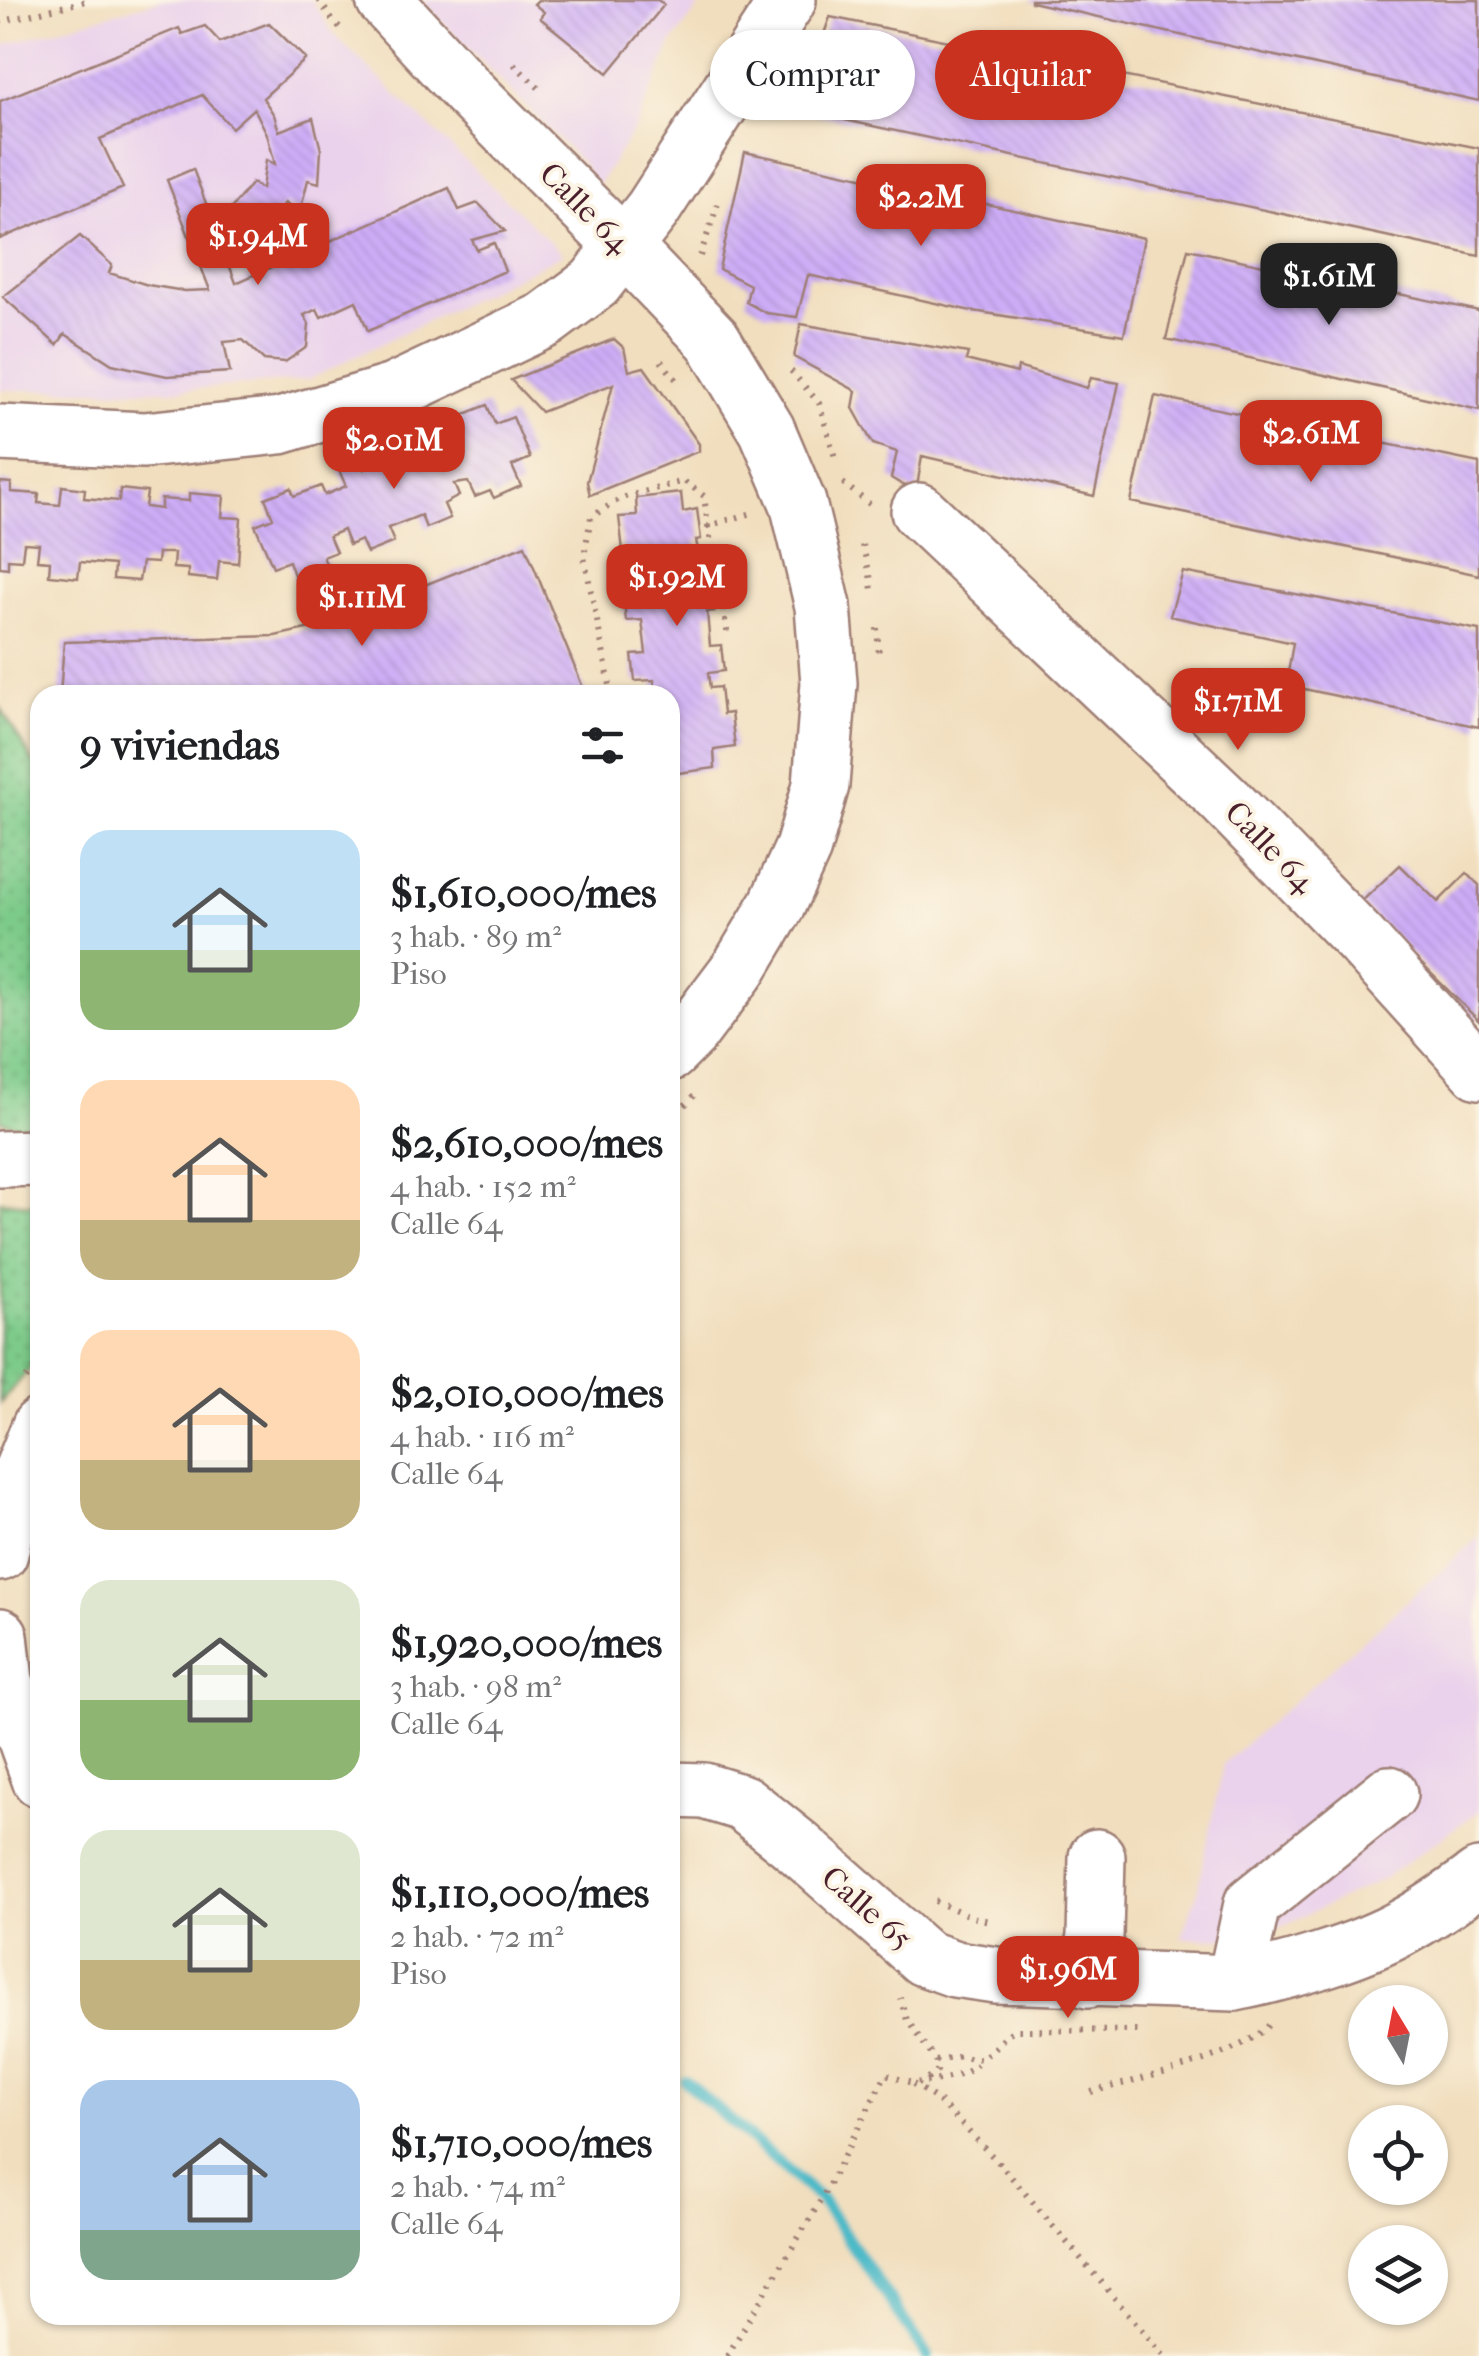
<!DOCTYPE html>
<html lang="es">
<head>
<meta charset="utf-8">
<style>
  :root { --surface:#fff; --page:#f6f6f6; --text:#202124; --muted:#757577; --accent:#c8321e }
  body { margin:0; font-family:"IM FELL French Canon",serif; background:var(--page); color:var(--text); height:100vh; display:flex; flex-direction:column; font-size:38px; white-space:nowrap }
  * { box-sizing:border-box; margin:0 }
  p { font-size:32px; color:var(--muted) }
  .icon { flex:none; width:55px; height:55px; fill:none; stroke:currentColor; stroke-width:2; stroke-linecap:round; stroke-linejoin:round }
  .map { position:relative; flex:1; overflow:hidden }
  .drawer { position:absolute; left:30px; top:685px; width:650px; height:1640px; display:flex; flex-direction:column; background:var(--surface); border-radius:30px; box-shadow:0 2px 8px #0004 }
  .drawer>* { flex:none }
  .top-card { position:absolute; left:710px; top:30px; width:618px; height:90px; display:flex; gap:20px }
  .needle { width:65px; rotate:350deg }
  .controls { position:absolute; left:1348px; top:1985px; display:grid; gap:20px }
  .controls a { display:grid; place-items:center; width:100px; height:100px; border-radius:50%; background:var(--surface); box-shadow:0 2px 8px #0004; font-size:50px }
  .price { position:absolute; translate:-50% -85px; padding:0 22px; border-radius:20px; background:var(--accent); color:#fff; font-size:32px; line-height:65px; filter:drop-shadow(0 2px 5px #0008) }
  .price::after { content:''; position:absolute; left:50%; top:60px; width:30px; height:22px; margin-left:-15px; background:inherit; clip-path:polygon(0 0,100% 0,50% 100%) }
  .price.on { background:#222; color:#fff }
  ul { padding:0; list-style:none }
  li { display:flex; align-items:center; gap:30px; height:250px; padding:0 50px }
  li span { display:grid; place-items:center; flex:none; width:280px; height:200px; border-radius:30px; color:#555 }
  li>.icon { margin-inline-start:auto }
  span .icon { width:120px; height:120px; fill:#fffc; stroke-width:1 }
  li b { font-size:42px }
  h2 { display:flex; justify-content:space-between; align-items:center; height:120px; padding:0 50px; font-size:42px }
  .chip { padding:0 35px; border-radius:45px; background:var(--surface); box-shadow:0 2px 8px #0004; font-size:35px; line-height:90px }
  .chip.on { background:var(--accent); color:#fff }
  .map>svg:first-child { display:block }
  .built { fill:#ead1ec }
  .grass { fill:url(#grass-dots); stroke:#64755a; stroke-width:2.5 }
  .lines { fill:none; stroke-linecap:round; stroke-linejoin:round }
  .stream { stroke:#4dbac8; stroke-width:12 }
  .building { fill:url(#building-back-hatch) }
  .minor-casing { stroke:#9e7e74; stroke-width:60 }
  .path { stroke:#9e7e74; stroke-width:6; stroke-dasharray:2.5 8; stroke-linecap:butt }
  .minor { stroke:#fff; stroke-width:55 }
  .labels { text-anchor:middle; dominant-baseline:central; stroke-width:8; stroke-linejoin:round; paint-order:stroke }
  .street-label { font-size:32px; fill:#4a1f2b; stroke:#fcf5e5 }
</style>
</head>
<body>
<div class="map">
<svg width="1479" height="2356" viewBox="0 0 1479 2356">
  <defs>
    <pattern id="grass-dots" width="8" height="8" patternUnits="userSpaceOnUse" patternTransform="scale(2.5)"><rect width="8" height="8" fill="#7dcb8a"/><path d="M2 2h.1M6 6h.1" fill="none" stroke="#6eae77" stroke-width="1.8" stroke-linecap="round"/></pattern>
    <pattern id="building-back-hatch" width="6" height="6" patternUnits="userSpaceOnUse" patternTransform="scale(2.5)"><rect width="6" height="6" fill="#ceadf7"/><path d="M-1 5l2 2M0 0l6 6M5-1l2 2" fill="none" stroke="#b294d4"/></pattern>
  </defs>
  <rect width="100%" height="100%" fill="#fcf5e5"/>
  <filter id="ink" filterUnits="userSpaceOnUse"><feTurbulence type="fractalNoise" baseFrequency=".01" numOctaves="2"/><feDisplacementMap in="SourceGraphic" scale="20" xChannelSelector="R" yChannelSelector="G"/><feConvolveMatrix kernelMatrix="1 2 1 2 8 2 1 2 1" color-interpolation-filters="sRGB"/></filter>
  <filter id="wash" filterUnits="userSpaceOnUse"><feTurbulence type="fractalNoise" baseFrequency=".0048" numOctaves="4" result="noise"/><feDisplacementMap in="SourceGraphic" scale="40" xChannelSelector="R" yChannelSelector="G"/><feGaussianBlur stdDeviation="2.25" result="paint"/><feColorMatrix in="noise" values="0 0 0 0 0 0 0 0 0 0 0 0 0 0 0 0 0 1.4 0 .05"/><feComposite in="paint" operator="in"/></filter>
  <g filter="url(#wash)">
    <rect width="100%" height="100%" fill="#f1debe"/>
    <path class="built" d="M160,0H311L336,37L563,254L308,380L179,390H0V46Z
      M421,0H704L671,44L636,127L597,186L581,162Z
      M1479,1537V1811L1383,1879L1288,1924L1221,1939L1181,1938L1197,1893L1224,1763Z"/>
    <path class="grass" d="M0,707L40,773V1127L17,1126L0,1121Z
      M0,1201L40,1205V1357L0,1403Z"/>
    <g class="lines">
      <path class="stream" d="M685,2081L821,2200L928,2356"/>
    </g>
    <g id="blocks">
      <path class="building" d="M538,0H658L664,5L608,73L540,18L544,12L534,4Z
        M1031,0H1479V101L1031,2Z
        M830,17L1479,148V256L793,109L804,60L815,59Z
        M269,23L306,59L263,98L274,115L279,131L313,118L321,150L319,183L308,180L300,212L285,203L257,240L230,210L252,183L262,189L266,160L275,164L267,134L254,108L232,128L202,95L100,139L123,188L0,239V101L179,28L182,34L205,26L220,42Z
        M745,152L1144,238L1124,335L967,310L808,275L797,317L766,313L746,302L750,285L719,269Z
        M193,169L236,283L449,188L459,210L478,203L505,231L472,240L477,250L494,243L505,271L368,331L356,301L321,317L317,309L304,315L309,324L307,347L285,362L264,360L243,340L224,342L230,372L167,376L112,364L65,334L57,345L3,297L80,236L112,265L109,273L148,285L184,291L210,290L167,180Z
        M1188,249L1479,311V410L1166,339Z
        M801,324L968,353L966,360L1017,373L1018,367L1087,388L1091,378L1119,383L1094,496L922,456L916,493L891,478L897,452L873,444L853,408L856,391L794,357Z
        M614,339L624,348L629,371L644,367L699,444V451L590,495L587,482L613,384L541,412L511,380Z
        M1155,396L1479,463V575L1131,502Z
        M487,405L495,424L513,417L530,458L512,466L521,486L494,498L490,491L475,497L468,482L454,484L459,496L444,504L450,518L426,528L421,515L388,528L394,542L367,553L361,540L349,545L343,530L329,536L336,552L323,557L327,565L295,578L289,561L273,567L255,525L273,518L265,498L291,488L294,496L321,486L325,495L346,486L338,468L360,460L364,469L395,456L392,446L416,435L422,450L437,444L433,435L458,425L455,418Z
        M0,482L11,483V492L39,494L38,503L60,505L62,486L85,489L84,498L119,501L120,489L147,492L145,507L161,509V499L189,501V493L224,496L222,517L241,518L238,563L219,561L217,580L188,577V569L173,568L174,553H158L157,563L142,562L139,581L113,579L114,565L80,562L78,578L49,575L50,561L37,560L39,544L24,543L22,560L8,559V568L0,567Z
        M681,493L683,512L697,509L701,539L696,540L701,566L692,567L694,590L713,588L716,611L707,612L710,646L721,645L724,671L708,673L710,688L720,687L723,714L731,713L735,747L714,750L715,768L671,774L670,695H656L654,680L635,681L632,655L646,654L642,620L626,621L623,592L637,590L636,577L652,576L651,561L633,562L632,549L623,551L619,517L637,516L636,498Z
        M525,545L586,695H60L64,642L275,636L324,625Z
        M1183,572L1479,630V727L1286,685L1293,643L1170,616Z
        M1400,865L1438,902L1467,873L1479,885V1021L1360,903Z"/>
    </g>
  </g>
  <g filter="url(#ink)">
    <use href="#blocks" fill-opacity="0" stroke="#9e7e74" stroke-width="2.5"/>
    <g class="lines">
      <defs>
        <path id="minor" d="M384,0L468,91L624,247L713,340L767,430L798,503L823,606L829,683L821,785L803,848L777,905L740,967L691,1032L670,1053
          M0,433L144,440L280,426L393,392L545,320L595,283L653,209L788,0
          M919,511L1223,798L1361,940L1479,1071
          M0,1159L40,1158
          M0,1553L14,1490L40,1426
          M0,1636L5,1681L40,1779
          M670,1790L704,1791L743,1803L798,1847L924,1958L955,1969L996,1975L1235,1983C1288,1972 1359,1952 1407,1925C1432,1911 1456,1894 1479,1877
          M1088,1980L1095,1936L1097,1857
          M1235,1983L1252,1904L1389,1794"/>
      </defs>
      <use href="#minor" class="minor-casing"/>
      <path class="path" d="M319,0L333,21L345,32
        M0,22L90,0
        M514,64L544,93
        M700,256L719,201
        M661,361L679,383
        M791,371L819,403L836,461
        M843,483L872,506
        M708,526L728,636
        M862,545L870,574L872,591
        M877,628L879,655
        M612,695L584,556L591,517L621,498L684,481L704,496L708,526L752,513
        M670,1120L694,1096
        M26,1379L40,1363
        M37,1609L40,1590
        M935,1901L972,1917L989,1921
        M936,2061L961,2056L971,2059L983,2058L1013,2030L1142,2031
        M926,2082C947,2079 968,2076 982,2059
        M913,2084L938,2100L1001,2165L1164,2356
        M1091,2092C1136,2080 1241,2057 1270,2024
        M727,2356L821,2200L886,2074C908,2082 918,2090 937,2071L936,2061L907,2020L900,1998"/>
      <use href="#minor" class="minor"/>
    </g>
  </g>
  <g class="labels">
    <g class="street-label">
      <text transform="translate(585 208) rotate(45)">Calle 64</text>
      <text transform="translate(1270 847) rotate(46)">Calle 64</text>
      <text transform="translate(867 1908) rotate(41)">Calle 65</text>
    </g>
  </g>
</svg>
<div class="controls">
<a><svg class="needle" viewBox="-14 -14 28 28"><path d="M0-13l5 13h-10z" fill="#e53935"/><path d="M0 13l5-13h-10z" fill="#757577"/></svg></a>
<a><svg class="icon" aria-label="locate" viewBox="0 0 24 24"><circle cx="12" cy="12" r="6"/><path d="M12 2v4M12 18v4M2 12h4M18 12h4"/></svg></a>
<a><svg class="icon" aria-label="layers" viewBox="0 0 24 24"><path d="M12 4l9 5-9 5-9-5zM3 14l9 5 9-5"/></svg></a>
</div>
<b class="price" style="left:921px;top:249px">$2.2M</b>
<b class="price" style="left:258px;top:288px">$1.94M</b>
<b class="price on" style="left:1329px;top:328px">$1.61M</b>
<b class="price" style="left:1311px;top:485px">$2.61M</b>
<b class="price" style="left:394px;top:492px">$2.01M</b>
<b class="price" style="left:677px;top:629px">$1.92M</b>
<b class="price" style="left:362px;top:649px">$1.11M</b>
<b class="price" style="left:1238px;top:753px">$1.71M</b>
<b class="price" style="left:1068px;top:2021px">$1.96M</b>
<div class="top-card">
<a class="chip">Comprar</a>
<a class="chip on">Alquilar</a>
</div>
<section class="drawer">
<h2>9 viviendas<svg class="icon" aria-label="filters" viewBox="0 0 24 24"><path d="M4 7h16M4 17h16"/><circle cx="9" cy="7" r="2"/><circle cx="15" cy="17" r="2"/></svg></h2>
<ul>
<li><span style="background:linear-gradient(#bfe0f5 60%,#8fb573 0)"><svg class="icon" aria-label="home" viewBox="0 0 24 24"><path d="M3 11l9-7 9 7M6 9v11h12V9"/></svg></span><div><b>$1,610,000/mes</b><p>3 hab. · 89 m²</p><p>Piso</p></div></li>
<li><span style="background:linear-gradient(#ffd9b3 70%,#c2b280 0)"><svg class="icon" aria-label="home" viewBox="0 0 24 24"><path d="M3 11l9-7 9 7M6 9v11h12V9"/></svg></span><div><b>$2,610,000/mes</b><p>4 hab. · 152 m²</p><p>Calle 64</p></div></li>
<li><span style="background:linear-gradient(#ffd9b3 65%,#c2b280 0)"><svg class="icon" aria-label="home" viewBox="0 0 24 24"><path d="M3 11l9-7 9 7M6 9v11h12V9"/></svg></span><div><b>$2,010,000/mes</b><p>4 hab. · 116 m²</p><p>Calle 64</p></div></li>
<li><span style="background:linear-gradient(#dfe7d0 60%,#8fb573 0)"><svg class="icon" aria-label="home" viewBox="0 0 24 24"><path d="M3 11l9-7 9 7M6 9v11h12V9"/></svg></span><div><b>$1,920,000/mes</b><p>3 hab. · 98 m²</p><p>Calle 64</p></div></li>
<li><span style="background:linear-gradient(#dfe7d0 65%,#c2b280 0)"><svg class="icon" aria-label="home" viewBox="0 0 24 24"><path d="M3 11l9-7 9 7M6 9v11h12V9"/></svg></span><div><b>$1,110,000/mes</b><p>2 hab. · 72 m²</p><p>Piso</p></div></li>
<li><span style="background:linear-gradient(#a9c7e8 75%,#7fa58c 0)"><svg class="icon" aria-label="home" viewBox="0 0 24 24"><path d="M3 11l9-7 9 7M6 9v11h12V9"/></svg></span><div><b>$1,710,000/mes</b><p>2 hab. · 74 m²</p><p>Calle 64</p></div></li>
</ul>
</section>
</div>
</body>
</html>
